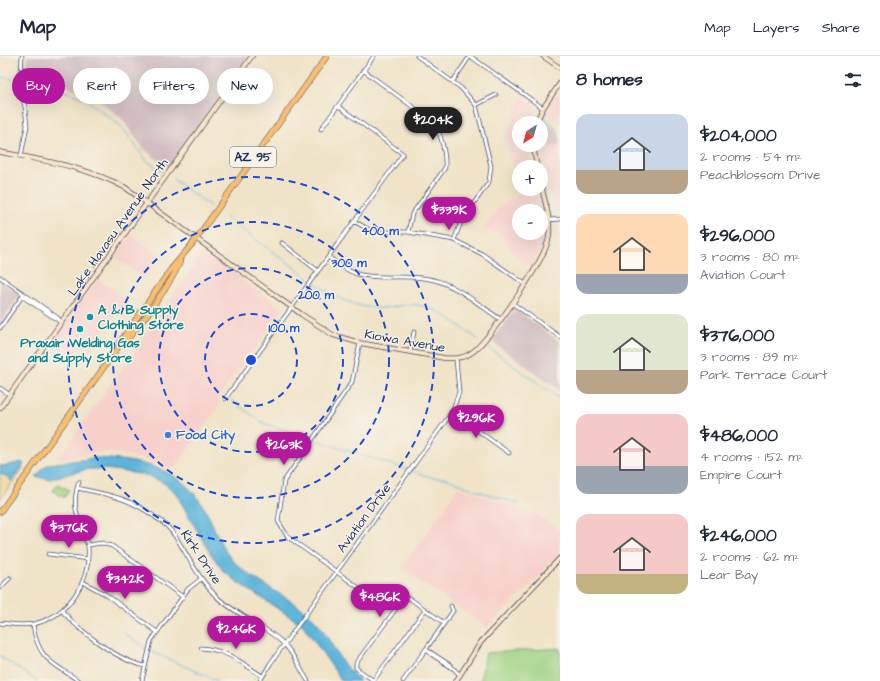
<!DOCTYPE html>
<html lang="en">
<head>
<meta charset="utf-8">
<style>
  :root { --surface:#fff; --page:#f6f6f7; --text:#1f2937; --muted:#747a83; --line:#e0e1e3; --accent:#b5179e }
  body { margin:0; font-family:"Architects Daughter",sans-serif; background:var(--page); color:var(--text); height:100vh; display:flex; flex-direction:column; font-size:15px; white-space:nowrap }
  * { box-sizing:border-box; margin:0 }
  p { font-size:13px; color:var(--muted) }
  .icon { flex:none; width:22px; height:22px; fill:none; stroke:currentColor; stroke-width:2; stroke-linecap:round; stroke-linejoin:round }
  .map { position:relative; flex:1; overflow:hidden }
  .side { display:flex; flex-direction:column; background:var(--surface); width:320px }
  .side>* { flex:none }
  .guide { position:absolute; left:12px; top:12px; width:380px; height:36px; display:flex; gap:8px }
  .needle { width:26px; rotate:216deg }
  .fabs { position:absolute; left:512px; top:60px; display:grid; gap:8px }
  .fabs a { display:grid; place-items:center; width:36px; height:36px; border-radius:50%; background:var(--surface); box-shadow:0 4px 16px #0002; font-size:20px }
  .price { position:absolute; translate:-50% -34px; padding:0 9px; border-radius:14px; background:var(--accent); color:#fff; font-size:13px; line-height:26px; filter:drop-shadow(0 1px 2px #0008) }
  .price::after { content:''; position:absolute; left:50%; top:24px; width:12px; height:9px; margin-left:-6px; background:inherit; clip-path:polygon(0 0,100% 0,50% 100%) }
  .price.current { background:#222; color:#fff }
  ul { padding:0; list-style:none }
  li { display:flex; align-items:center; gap:12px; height:100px; padding:0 16px }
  li span { display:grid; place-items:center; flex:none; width:112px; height:80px; border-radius:12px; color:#555 }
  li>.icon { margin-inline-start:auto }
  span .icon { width:48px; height:48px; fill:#fffc; stroke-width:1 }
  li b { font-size:17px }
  h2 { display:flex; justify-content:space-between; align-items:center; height:48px; padding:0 16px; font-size:17px }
  .pill { padding:0 14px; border-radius:18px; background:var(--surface); box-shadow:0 4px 16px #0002; font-size:14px; line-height:36px }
  .pill.current { background:var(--accent); color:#fff }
  header { display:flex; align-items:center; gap:24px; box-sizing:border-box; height:56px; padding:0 20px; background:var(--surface); border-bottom:1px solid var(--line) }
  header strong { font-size:19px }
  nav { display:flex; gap:22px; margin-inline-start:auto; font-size:14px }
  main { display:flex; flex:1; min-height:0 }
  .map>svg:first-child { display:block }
  .built { fill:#f7d0cb; fill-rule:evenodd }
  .industrial { fill:#d2bec2 }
  .green { fill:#9cd181; stroke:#5c8070 }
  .sand { fill:#eeda9e; stroke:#84847e }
  .water { fill:#5db5da; stroke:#3c729c }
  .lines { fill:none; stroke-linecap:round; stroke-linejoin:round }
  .stream { stroke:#5db5da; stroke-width:1 }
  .street-casing { stroke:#3b4a6e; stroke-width:4.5 }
  .secondary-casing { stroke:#3b4a6e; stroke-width:5.5 }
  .highway-casing { stroke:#3b4a6e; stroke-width:6 }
  .street { stroke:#fff; stroke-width:3 }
  .secondary { stroke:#fde5c5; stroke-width:4 }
  .highway { stroke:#fabe6e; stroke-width:5 }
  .ring { fill:none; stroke:#1d4ed8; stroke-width:2; stroke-dasharray:7 5 }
  .culture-dot { fill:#0f9aa8; stroke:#f7f3e8; stroke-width:1.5 }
  .shop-dot { fill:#3f7fe0; stroke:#f7f3e8; stroke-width:1.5 }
  .labels { text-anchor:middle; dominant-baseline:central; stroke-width:3; stroke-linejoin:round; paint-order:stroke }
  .shield { fill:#f7f3e8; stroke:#5d6a87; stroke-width:1 }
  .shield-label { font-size:12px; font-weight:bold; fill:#1b2f5e }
  .street-label { font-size:13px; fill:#1b2f5e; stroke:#f7f3e8 }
  .culture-label { font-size:13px; font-weight:bold; fill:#0d838f; stroke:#f7f3e8; text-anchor:start }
  .shop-label { font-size:13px; font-weight:bold; fill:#366cbe; stroke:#f7f3e8; text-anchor:start }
  .centre { fill:#1d4ed8; stroke:#f7f3e8; stroke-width:2 }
  .ring-label { font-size:12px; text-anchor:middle; font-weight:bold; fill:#1d4ed8; stroke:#f7f3e8; stroke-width:3; stroke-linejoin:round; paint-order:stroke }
</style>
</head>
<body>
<header>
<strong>Map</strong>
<nav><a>Map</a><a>Layers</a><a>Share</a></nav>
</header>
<main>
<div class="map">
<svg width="560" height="625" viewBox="0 0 560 625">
  <rect width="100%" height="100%" fill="#f7f3e8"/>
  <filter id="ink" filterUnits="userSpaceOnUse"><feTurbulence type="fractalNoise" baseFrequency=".025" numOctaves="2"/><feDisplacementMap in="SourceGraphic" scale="8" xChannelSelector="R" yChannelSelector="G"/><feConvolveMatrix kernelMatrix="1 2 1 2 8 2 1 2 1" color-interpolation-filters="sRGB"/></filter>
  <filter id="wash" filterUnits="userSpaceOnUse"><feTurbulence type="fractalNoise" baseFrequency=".012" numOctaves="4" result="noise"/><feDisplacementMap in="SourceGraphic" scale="16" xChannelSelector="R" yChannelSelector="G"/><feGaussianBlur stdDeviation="0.9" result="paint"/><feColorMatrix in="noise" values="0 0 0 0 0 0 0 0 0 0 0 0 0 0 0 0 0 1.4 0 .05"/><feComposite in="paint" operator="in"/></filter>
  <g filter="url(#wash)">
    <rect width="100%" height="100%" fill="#f0e3c7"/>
    <path class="built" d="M560,36V70L547,56V53Z
      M523,41L537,50V53L532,67H519V89H528L532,111H519V133H537L545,169L542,192L533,211L516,200L501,179L483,173L501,149L509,144L517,142L516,139L520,138L506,83L518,49ZM519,155H541V177H519Z
      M560,89V156H555L548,134L539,91Z
      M130,178L159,199L144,222L114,201Z
      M204,195L283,253L218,341L221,348L218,352L174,413L120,397L95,396L58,403Z
      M98,223L126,244L80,309L51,288Z
      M457,431L538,459L560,475V496L547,512L487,572L401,512L444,453Z"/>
    <path class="industrial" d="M27,0H250L168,112L143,92L121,62L100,45L56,25L27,17L26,13Z
      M544,62L560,80V89L539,91L538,89H541V70Z
      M0,225L20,239L0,267Z
      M515,253L560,286V334L491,285Z"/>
    <path class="green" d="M58,428L69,434L64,442L53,435Z
      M560,592V625H480L486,597Z"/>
    <path class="sand" d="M0,409L11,411L20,409L23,412L0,443Z"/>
    <path class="water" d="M96,402C141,405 180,410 205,453C213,468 221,492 232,504C255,527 289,540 313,562C325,574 331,589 340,602C345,611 353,618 360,625H342L303,569L243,530L223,515L209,495L175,436L164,427L146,419L107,413H88L49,423L36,421L44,411L49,408Z
      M22,406L24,408L11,425L6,420L0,418V411Z"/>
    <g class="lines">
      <path class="stream" d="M0,21L19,24
        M22,25L57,32L84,42L121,70L146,104L163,116
        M545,61L560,78
        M173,123L210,150
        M225,161L310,223
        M312,225C334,241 358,254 386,252C396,251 409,247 419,249C441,253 459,270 477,283
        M489,292L560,343
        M231,344L263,367L402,412L434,422H445L472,433
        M475,434L520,448
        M124,577L148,594L218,625
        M0,600L37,625"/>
    </g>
  </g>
  <g filter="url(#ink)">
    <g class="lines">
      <defs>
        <path id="street" d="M417,0L461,32L476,49L491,110L489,126L462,164L454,184
          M470,0L543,52
          M363,14L432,65C441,75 446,98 445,112L412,158L408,176
          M453,25L470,0
          M476,49L496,39
          M321,73L374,0
          M21,100L27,70L25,51L20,32L22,0
          M549,164L560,163
          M354,165L373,176H408L454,184L482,198L525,228
          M282,187L318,215
          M328,201C337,207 347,215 357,218C382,225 409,217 434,224C458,230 479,249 500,263
          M0,221L58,262L62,267
          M23,239L26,243L62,267
          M512,247L560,281
          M0,272L23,239
          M360,287L352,326L284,425L278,465L288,481L376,544
          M410,296L414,276
          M0,332L10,339
          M225,343L403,98L338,50
          M452,356L509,397
          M77,432C109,439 128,441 155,461C163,466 170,472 175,480C189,501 199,524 218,542C238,560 268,571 285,589C295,600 300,613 308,625
          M88,489L102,487L112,490L183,541
          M48,498L88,503
          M83,526L105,538L157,576
          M0,532L10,522
          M451,550L453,555L426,593L431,598L454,613
          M62,555C80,575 118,605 145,610
          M0,567C10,568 23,570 33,568C68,561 91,525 88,491C87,486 85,481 83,476C76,459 72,444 79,426
          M33,569C38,604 52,606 79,625
          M201,592C228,594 240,606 262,620
          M430,596L450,609L460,619
          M142,625L151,585L188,533L201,523
          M260,625L270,608L452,356L459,336L456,303
          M373,625L425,554
          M374,625L356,612V607L403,543L409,542L444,567
          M403,625L426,593"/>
        <path id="secondary" d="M543,0L560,12
          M536,67L543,52L560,27
          M533,89L537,111
          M0,96C42,104 88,111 126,132L301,258L333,279L360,287L444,302C456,303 466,302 475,294C493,277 547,203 549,180C551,163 545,146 541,129
          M0,352L252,0
          M456,625L481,586L560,502"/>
        <path id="highway" d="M117,292C133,282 173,224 180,206
          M0,456L117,293L120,286L171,213L193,187L327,0"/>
      </defs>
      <use href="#street" class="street-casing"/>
      <use href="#secondary" class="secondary-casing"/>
      <use href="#highway" class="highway-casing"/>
      <use href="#street" class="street"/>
      <use href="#secondary" class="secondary"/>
      <use href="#highway" class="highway"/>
    </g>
  </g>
  <g class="ring">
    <circle cx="251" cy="304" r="46"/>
    <circle cx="251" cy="304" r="92"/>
    <circle cx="251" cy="304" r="138"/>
    <circle cx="251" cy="304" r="183"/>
  </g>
  <g class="culture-dot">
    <circle cx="90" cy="261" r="4"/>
    <circle cx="80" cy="273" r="4"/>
  </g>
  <circle class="shop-dot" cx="168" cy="379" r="4"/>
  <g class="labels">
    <rect class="shield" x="230" y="91" width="46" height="20" rx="3"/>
    <g class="shield-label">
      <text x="253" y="101">AZ 95</text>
    </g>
    <g class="street-label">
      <text transform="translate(118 171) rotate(-55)">Lake Havasu Avenue North</text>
      <text transform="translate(405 285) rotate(10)">Kiowa Avenue</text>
      <text transform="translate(364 462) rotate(-54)">Aviation Drive</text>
      <text transform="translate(201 501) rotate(56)">Kirk Drive</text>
    </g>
    <g class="culture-label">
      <text x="98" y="254">A &amp; B Supply<tspan x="98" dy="15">Clothing Store</tspan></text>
      <text x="80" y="287" text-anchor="middle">Praxair Welding Gas<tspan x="80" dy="15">and Supply Store</tspan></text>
    </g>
    <g class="shop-label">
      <text x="176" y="379">Food City</text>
    </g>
  </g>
  <circle cx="251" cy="304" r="6" class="centre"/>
  <g class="ring-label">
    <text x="380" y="179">400 m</text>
    <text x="349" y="211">300 m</text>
    <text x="316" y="243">200 m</text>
    <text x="284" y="276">100 m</text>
  </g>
</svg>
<div class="fabs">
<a><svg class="needle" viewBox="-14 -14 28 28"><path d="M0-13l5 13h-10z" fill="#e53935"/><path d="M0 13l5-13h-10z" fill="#747a83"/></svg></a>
<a>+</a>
<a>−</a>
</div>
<b class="price current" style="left:433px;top:85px">$204K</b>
<b class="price" style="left:449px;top:175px">$339K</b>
<b class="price" style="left:476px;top:383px">$296K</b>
<b class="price" style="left:284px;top:410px">$263K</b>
<b class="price" style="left:69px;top:493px">$376K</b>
<b class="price" style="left:125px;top:544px">$342K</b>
<b class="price" style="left:380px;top:562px">$486K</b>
<b class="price" style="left:236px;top:594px">$246K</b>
<div class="guide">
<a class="pill current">Buy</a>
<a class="pill">Rent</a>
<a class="pill">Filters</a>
<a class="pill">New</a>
</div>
</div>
<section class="side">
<h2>8 homes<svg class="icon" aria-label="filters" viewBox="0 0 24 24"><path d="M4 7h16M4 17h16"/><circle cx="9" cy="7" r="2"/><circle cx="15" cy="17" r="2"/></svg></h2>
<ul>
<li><span style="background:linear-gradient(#c9d6e8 70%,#b9a48a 0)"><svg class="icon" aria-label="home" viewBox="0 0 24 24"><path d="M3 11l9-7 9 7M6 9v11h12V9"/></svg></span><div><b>$204,000</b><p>2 rooms · 54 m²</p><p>Peachblossom Drive</p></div></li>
<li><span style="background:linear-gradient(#ffd9b3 75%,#9aa5b1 0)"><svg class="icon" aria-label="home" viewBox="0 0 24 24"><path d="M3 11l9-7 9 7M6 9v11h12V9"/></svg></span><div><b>$296,000</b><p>3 rooms · 80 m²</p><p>Aviation Court</p></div></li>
<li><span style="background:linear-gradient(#dfe7d0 70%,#b9a48a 0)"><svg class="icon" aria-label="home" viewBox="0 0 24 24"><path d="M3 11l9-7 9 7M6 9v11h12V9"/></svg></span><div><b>$376,000</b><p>3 rooms · 89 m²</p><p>Park Terrace Court</p></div></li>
<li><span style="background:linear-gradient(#f6c9c9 65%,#9aa5b1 0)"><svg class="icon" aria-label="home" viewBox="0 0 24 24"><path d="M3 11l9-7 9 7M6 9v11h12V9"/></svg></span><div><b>$486,000</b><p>4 rooms · 152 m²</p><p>Empire Court</p></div></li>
<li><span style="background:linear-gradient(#f6c9c9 75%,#c2b280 0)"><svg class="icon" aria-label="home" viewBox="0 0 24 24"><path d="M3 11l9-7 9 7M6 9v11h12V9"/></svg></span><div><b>$246,000</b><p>2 rooms · 62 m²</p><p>Lear Bay</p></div></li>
</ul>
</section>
</main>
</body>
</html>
